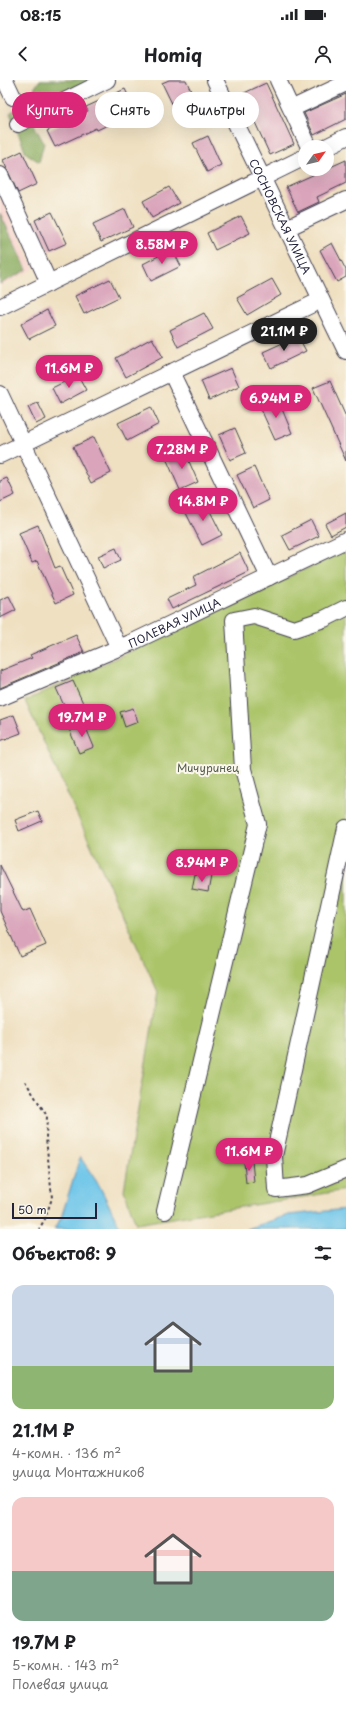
<!DOCTYPE html>
<html lang="ru">
<head>
<meta charset="utf-8">
<style>
  :root { --surface:#fff; --page:#f2f2f2; --text:#202124; --muted:#757577; --accent:#db2777 }
  body { margin:0; font-family:"Playpen Sans",sans-serif; background:var(--page); color:var(--text); height:100vh; display:flex; flex-direction:column; font-size:15px; white-space:nowrap }
  * { box-sizing:border-box; margin:0 }
  p { font-size:13px; color:var(--muted) }
  .icon { flex:none; width:22px; height:22px; fill:none; stroke:currentColor; stroke-width:2; stroke-linecap:round; stroke-linejoin:round }
  .map { position:relative; height:1149px; overflow:hidden }
  .panel { display:flex; flex-direction:column; background:var(--surface); flex:1 }
  .panel>* { flex:none }
  .guide { position:absolute; left:12px; top:12px; width:322px; height:36px; display:flex; gap:8px }
  .needle { width:26px; rotate:56deg }
  .tools { position:absolute; left:298px; top:60px; display:grid; gap:8px }
  .tools a { display:grid; place-items:center; width:36px; height:36px; border-radius:50%; background:var(--surface); box-shadow:0 4px 16px #0002; font-size:20px }
  .scale { position:absolute; left:12px; bottom:10px; width:85px; box-sizing:border-box; padding-left:4px; border:2px solid #22223b; border-top:0; font-size:11px; line-height:14px; white-space:nowrap; color:#22223b; -webkit-text-stroke:3px #fbf7ec; paint-order:stroke }
  .price { position:absolute; translate:-50% -34px; padding:0 9px; border-radius:14px; background:var(--accent); color:#fff; font-size:13px; line-height:26px; filter:drop-shadow(0 1px 2px #0008) }
  .price::after { content:''; position:absolute; left:50%; top:24px; width:12px; height:9px; margin-left:-6px; background:inherit; clip-path:polygon(0 0,100% 0,50% 100%) }
  .price.current { background:#222; color:#fff }
  ul { padding:0; list-style:none }
  li { display:grid; align-content:center; gap:8px; height:212px; padding:0 12px }
  li span { display:grid; place-items:center; height:124px; border-radius:12px; color:#555 }
  li>.icon { margin-inline-start:auto }
  span .icon { width:72px; height:72px; fill:#fffc; stroke-width:1 }
  li b { font-size:17px }
  h2 { display:flex; justify-content:space-between; align-items:center; height:48px; padding:0 12px; font-size:17px }
  .tag { padding:0 14px; border-radius:18px; background:var(--surface); box-shadow:0 4px 16px #0002; font-size:14px; line-height:36px }
  .tag.current { background:var(--accent); color:#fff }
  .status { display:flex; justify-content:space-between; align-items:center; height:28px; padding:0 20px; background:var(--surface); direction:ltr }
  .status svg { height:11px; fill:currentColor }
  header { display:flex; justify-content:space-between; align-items:center; height:52px; padding:0 12px; background:var(--surface); font-size:18px; font-weight:700 }
  .map>svg:first-child { display:block }
  .built { fill:#f7d0ca }
  .green { fill:#abc469; stroke:#667352 }
  .forest { fill:#88aa5d; stroke:#55664c }
  .water { fill:#6bc4e9; stroke:#467392 }
  .building { fill:#daa5bb }
  .lines { fill:none; stroke-linecap:round; stroke-linejoin:round }
  .minor-casing { stroke:#413e4f; stroke-width:18 }
  .path { stroke:#413e4f; stroke-width:2; stroke-dasharray:3 3; stroke-linecap:butt }
  .minor { stroke:#fff; stroke-width:16 }
  .labels { text-anchor:middle; dominant-baseline:central; stroke-width:4; stroke-linejoin:round; paint-order:stroke }
  .street-label { font-size:11px; fill:#22223b; stroke:#fbf7ec }
  .park-label { font-size:11px; fill:#525b4b; stroke:#fbf7ec }
</style>
</head>
<body>
<div class="status"><b>08:15</b><svg viewBox="0 0 49 12"><path d="M0 12V9h3v3zM5 12V6h3v6zM10 12V3h3v9zM15 12V0h3v12zM26 1h20v11H26zM47 4h2v5h-2z"/></svg></div>
<header><svg class="icon" aria-label="back" viewBox="0 0 24 24"><path d="M15 5l-7 7 7 7"/></svg>Homiq<svg class="icon" aria-label="person" viewBox="0 0 24 24"><circle cx="12" cy="8" r="4"/><path d="M4 21q1-7 8-7t8 7"/></svg></header>
<div class="map">
<svg width="346" height="1149" viewBox="0 0 346 1149">
  <rect width="100%" height="100%" fill="#fbf7ec"/>
  <filter id="ink" filterUnits="userSpaceOnUse"><feTurbulence type="fractalNoise" baseFrequency=".025" numOctaves="2"/><feDisplacementMap in="SourceGraphic" scale="8" xChannelSelector="R" yChannelSelector="G"/><feConvolveMatrix kernelMatrix="1 2 1 2 8 2 1 2 1" color-interpolation-filters="sRGB"/></filter>
  <filter id="wash" filterUnits="userSpaceOnUse"><feTurbulence type="fractalNoise" baseFrequency=".012" numOctaves="4" result="noise"/><feDisplacementMap in="SourceGraphic" scale="16" xChannelSelector="R" yChannelSelector="G"/><feGaussianBlur stdDeviation="0.9" result="paint"/><feColorMatrix in="noise" values="0 0 0 0 0 0 0 0 0 0 0 0 0 0 0 0 0 1.4 0 .05"/><feComposite in="paint" operator="in"/></filter>
  <g filter="url(#wash)">
    <rect width="100%" height="100%" fill="#efe0c1"/>
    <path class="built" d="M0,116L34,189L0,206Z"/>
    <path class="green" d="M346,470V1110L136,1144L124,1110L158,912L25,621Z"/>
    <path class="forest" d="M40,0H99L78,9L50,19L31,31L35,47L44,63L39,82L26,73L10,33L24,23Z
      M0,133L27,190L0,204Z"/>
    <path class="water" d="M80,1077L99,1105L121,1149H54L61,1138Z
      M346,1129V1149H247L288,1135Z"/>
    <g id="blocks">
      <path class="building" d="M169,0H186L201,33L181,42L162,3Z
        M266,3L294,64L270,75L242,14Z
        M125,9L136,32L97,50L96,48L55,67L47,51L88,31L86,27Z
        M346,14V39L314,55L304,33Z
        M208,56L221,85L207,92L193,63Z
        M22,71L37,104L18,113L3,80Z
        M346,80V103L317,117L319,122L298,132L286,107Z
        M169,107L179,123L152,138L143,121Z
        M125,129L133,147L101,162L93,144Z
        M52,132L67,163L49,171L35,140Z
        M241,136L250,153L215,170L207,153Z
        M332,163L346,190V197L337,202L320,170Z
        M172,169L181,186L151,201L143,184Z
        M110,199L119,217L84,234L75,216Z
        M272,199L281,215L247,235L237,218Z
        M47,230L55,246L29,259L21,244Z
        M204,233L213,249L178,267L170,250Z
        M298,256L306,271L271,288L263,272Z
        M152,258L163,277L126,297L116,278Z
        M231,288L239,306L209,320L201,301Z
        M78,295L86,310L60,324L52,308Z
        M330,301L346,337V381L313,308Z
        M277,317L292,353L275,360L259,325Z
        M38,323L46,339L36,344L28,327Z
        M151,327L159,344L127,361L118,343Z
        M235,348L246,373L230,380L219,355Z
        M94,357L111,393L91,403L73,367Z
        M184,370L198,402L180,410L166,378Z
        M254,387L269,420L253,428L237,395Z
        M7,398L15,415L0,422V401Z
        M204,419L222,455L202,465L184,429Z
        M346,433V447L331,455L325,444Z
        M311,440L319,456L290,470L282,455Z
        M38,445L55,488L60,486L73,515L56,523L37,481L32,483L19,453Z
        M116,468L121,480L103,488L98,476Z
        M240,473L249,492L172,529L167,519L196,505L193,497Z
        M9,516L16,530L0,538V520Z
        M76,555L84,572L0,608V591L32,578L30,575Z
        M73,601L83,623L66,630L56,608Z
        M133,628L138,642L125,647L120,632Z
        M14,635L21,653L0,661V640Z
        M84,643L94,667L79,673L69,649Z
        M38,731L42,741L19,751L15,740Z
        M0,785L23,832L30,829L46,865L20,876L0,831Z
        M195,794L211,796L208,812L192,809Z
        M252,1081L254,1102L246,1103L244,1082Z"/>
    </g>
  </g>
  <g filter="url(#ink)">
    <use href="#blocks" fill-opacity="0" stroke="#413e4f" stroke-width="1"/>
    <g class="lines">
      <defs>
        <g id="minor">
          <path d="M5,0L13,17"/>
          <path id="s1" d="M215,0L346,271"/>
          <path d="M278,0L309,67"/>
          <path d="M291,29L346,3"/>
          <path d="M18,44L107,0"/>
          <path d="M326,67L346,57"/>
          <path d="M0,95L49,203"/>
          <path d="M287,148L346,120"/>
          <path d="M0,227L305,77"/>
          <path d="M171,292L269,497"/>
          <path d="M0,314L119,568"/>
          <path d="M0,375L321,220"/>
          <path id="s2" d="M0,618L135,561L346,460"/>
          <path d="M346,748L274,1076L276,1109L308,1105L346,1089"/>
          <path d="M165,1131L258,744L243,689L234,540L254,536L294,549L324,539L346,528"/>
        </g>
      </defs>
      <use href="#minor" class="minor-casing"/>
      <path class="path" d="M25,1001L47,1036L46,1058L52,1118L45,1139L39,1149"/>
      <use href="#minor" class="minor"/>
    </g>
  </g>
  <g class="labels">
    <g class="street-label">
      <text stroke="none"><textPath href="#s1" startOffset="151">СОСНОВСКАЯ УЛИЦА</textPath></text>
      <text stroke="none"><textPath href="#s2" startOffset="190">ПОЛЕВАЯ УЛИЦА</textPath></text>
    </g>
    <g class="park-label">
      <text x="208" y="687">Мичуринец</text>
    </g>
  </g>
</svg>
<div class="tools">
<a><svg class="needle" viewBox="-14 -14 28 28"><path d="M0-13l5 13h-10z" fill="#e53935"/><path d="M0 13l5-13h-10z" fill="#757577"/></svg></a>
</div>
<div class="scale">50 m</div>
<b class="price" style="left:162px;top:185px">8.58M ₽</b>
<b class="price current" style="left:284px;top:272px">21.1M ₽</b>
<b class="price" style="left:69px;top:309px">11.6M ₽</b>
<b class="price" style="left:276px;top:339px">6.94M ₽</b>
<b class="price" style="left:182px;top:390px">7.28M ₽</b>
<b class="price" style="left:203px;top:442px">14.8M ₽</b>
<b class="price" style="left:82px;top:658px">19.7M ₽</b>
<b class="price" style="left:202px;top:803px">8.94M ₽</b>
<b class="price" style="left:249px;top:1092px">11.6M ₽</b>
<div class="guide">
<a class="tag current">Купить</a>
<a class="tag">Снять</a>
<a class="tag">Фильтры</a>
</div>
</div>
<section class="panel">
<h2>Объектов: 9<svg class="icon" aria-label="filters" viewBox="0 0 24 24"><path d="M4 7h16M4 17h16"/><circle cx="9" cy="7" r="2"/><circle cx="15" cy="17" r="2"/></svg></h2>
<ul>
<li><span style="background:linear-gradient(#c9d6e8 65%,#8fb573 0)"><svg class="icon" aria-label="home" viewBox="0 0 24 24"><path d="M3 11l9-7 9 7M6 9v11h12V9"/></svg></span><div><b>21.1M ₽</b><p>4-комн. · 136 m²</p><p>улица Монтажников</p></div></li>
<li><span style="background:linear-gradient(#f6c9c9 60%,#7fa58c 0)"><svg class="icon" aria-label="home" viewBox="0 0 24 24"><path d="M3 11l9-7 9 7M6 9v11h12V9"/></svg></span><div><b>19.7M ₽</b><p>5-комн. · 143 m²</p><p>Полевая улица</p></div></li>
</ul>
</section>
</body>
</html>
